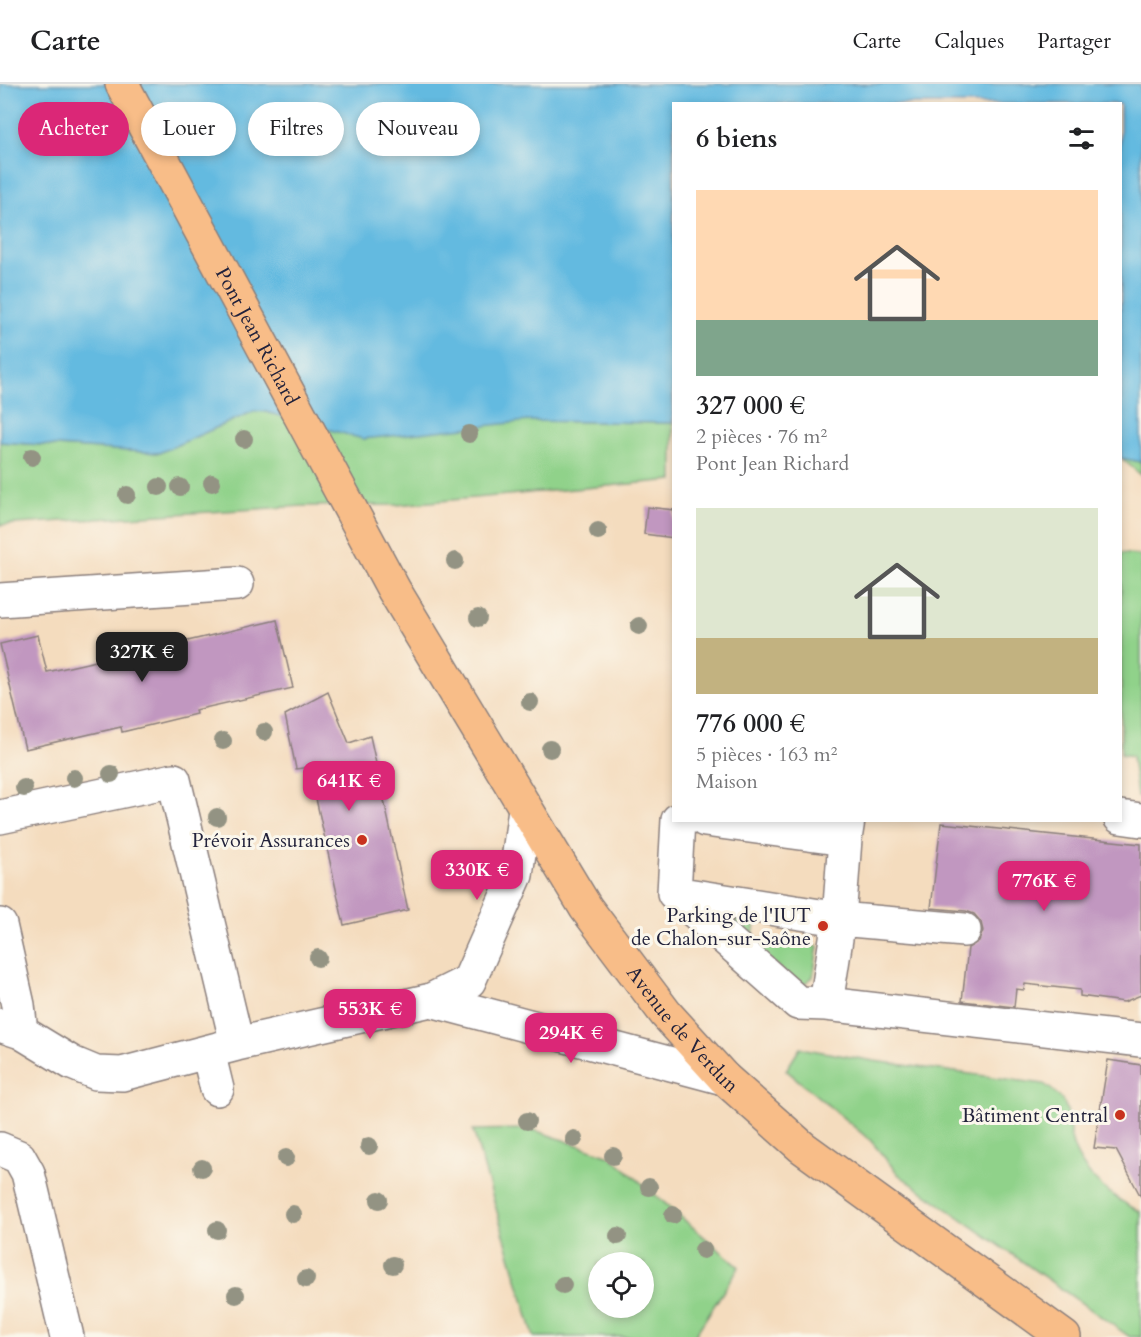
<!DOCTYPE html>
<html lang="fr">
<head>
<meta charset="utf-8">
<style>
  :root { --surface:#fff; --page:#f2f2f2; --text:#202124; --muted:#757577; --line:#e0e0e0; --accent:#db2777 }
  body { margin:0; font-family:Cardo,serif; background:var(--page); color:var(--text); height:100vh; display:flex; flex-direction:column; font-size:22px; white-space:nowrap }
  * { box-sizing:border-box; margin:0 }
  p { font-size:20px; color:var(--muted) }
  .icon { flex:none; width:33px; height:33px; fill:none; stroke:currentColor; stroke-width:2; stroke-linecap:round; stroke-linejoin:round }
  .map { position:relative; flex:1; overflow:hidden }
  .details { position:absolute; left:672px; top:18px; width:450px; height:720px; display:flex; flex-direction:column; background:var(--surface); border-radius:0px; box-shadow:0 3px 9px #0003 }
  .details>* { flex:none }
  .top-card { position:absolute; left:18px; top:18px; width:564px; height:54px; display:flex; gap:12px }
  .buttons { position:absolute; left:588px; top:1168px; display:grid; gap:12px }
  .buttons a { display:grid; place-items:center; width:66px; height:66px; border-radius:50%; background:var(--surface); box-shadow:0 3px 9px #0003; font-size:30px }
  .price { position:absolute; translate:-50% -51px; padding:0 14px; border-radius:12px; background:var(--accent); color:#fff; font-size:20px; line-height:39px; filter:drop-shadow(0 2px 3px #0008) }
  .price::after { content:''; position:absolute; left:50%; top:36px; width:18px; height:14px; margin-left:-9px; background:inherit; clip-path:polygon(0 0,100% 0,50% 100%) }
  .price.on { background:#222; color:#fff }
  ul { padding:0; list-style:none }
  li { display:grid; align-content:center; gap:12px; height:318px; padding:0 24px }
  li span { display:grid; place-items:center; height:186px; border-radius:0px; color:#555 }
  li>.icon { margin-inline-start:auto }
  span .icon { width:108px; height:108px; fill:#fffc; stroke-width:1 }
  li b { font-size:26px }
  h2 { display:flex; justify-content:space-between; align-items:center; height:72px; padding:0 24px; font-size:26px }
  .pill { padding:0 21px; border-radius:27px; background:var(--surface); box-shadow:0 3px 9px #0003; font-size:21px; line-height:54px }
  .pill.on { background:var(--accent); color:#fff }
  header { display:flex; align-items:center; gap:36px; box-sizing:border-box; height:84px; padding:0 30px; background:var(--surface); border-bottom:2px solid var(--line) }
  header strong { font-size:28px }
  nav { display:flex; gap:33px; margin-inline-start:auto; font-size:21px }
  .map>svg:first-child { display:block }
  .green { fill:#90d28a; stroke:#597a62; stroke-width:1.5; fill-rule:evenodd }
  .water { fill:#64bae0; stroke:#436e8e; stroke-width:1.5 }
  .building { fill:#c197c0 }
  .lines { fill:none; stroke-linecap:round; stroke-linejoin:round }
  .minor-casing { stroke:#8b7f7c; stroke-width:36 }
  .major-casing { stroke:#8b7f7c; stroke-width:36 }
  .minor { stroke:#fff; stroke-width:33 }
  .major { stroke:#f8bd88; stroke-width:33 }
  .tree { fill:#939383 }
  .poi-dot { fill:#c8321e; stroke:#fbf7ec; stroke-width:2 }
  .labels { text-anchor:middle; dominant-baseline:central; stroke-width:6; stroke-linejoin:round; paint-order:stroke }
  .street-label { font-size:20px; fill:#22223b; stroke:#fbf7ec }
  .poi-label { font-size:20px; fill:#22223b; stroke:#fbf7ec; text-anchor:end }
</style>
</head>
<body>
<header>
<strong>Carte</strong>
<nav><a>Carte</a><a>Calques</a><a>Partager</a></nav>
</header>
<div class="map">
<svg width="1141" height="1253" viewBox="0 0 1141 1253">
  <rect width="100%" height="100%" fill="#fbf7ec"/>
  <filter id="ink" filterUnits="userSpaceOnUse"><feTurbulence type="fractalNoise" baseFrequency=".0167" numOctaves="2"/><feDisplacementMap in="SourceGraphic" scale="12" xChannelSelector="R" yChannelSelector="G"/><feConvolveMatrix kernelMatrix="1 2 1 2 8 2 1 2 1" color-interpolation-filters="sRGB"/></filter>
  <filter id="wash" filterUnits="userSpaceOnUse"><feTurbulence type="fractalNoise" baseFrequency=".008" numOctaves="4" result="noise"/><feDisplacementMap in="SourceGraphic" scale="24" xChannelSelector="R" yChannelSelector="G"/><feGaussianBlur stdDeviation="1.35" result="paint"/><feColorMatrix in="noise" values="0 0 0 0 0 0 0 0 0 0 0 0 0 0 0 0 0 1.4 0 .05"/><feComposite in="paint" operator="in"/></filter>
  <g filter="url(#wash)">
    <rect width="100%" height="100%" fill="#f4dcbe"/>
    <path class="green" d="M254,327L529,337L673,339V396L396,421L303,422L0,441V358L159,369Z
      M1120,374L1141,378V391L1121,374Z
      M1121,469L1141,472V712H1137L1132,672L1121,670Z
      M756,828L753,854L818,862L813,893L801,902L732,847V838L739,831Z
      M800,964L874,977L1044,1000C1081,1025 1061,1037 1076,1069C1089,1097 1115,1115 1141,1128V1253H1130L899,1091L871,1057L786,986Z
      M531,1045L610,1072L739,1183L694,1253H534L473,1046ZM598,1179H644V1224H598Z"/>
    <path class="water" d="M0,0H1141V378L1121,374L1120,20H674L673,339L529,337L363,355L266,328L254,327L159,369L0,358Z"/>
    <g id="blocks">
      <path class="building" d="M647,423L674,426V454L644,450Z
        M277,536L293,604L195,626L196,630L122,648L121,643L25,665L0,560L38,551L47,588L105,575L104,570L178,553L179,559Z
        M328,608L349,659L370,652L408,826L344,841L309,683L296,685L285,631Z
        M941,739L1141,760V911L1124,918L1080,912V906L1025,900L1024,906L1016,905L1014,923L962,917L968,864L979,857L983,847L981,838L974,830L966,827L931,824Z
        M1108,976L1141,981V1113L1116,1066L1094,1064Z"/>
    </g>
  </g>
  <g filter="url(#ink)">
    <use href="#blocks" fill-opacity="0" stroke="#8b7f7c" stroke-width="1.5"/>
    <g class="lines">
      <defs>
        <path id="minor" d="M0,516L237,500
          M0,733L174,696L237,960
          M1120,733L1141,736
          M678,736L674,809L839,835L964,846
          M705,736L845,755L848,736
          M845,755L839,835L826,920L1141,956
          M674,809L798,919L826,920
          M0,841L18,921L21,948
          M431,916L724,994
          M0,941L21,948L72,979L96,989L122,990L237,960L431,916L469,897L516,791L525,725
          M208,968L217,1005
          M0,1065L19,1073L28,1089L67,1253"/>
        <g id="major">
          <path id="s1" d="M122,0L394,506L586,824L666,930L724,994L802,1063L1064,1253"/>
        </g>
      </defs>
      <use href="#minor" class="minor-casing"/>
      <use href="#major" class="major-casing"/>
      <use href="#minor" class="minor"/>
      <use href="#major" class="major"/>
    </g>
    <g class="tree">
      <circle cx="469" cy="350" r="9"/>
      <circle cx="244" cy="355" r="9"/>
      <circle cx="32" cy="373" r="9"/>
      <circle cx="212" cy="399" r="9"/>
      <circle cx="159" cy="403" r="9"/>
      <circle cx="180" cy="403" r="9"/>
      <circle cx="127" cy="411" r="9"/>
      <circle cx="598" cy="447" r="9"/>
      <circle cx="455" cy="477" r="9"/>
      <circle cx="478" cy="534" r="9"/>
      <circle cx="639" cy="542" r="9"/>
      <circle cx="530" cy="618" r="9"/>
      <circle cx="264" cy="648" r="9"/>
      <circle cx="223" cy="657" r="9"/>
      <circle cx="550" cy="665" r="9"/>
      <circle cx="111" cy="690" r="9"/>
      <circle cx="74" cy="694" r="9"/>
      <circle cx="24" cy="704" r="9"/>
      <circle cx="217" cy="733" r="9"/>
      <circle cx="318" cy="874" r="9"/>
      <circle cx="527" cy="1037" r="9"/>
      <circle cx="574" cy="1055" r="9"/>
      <circle cx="369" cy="1062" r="9"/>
      <circle cx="613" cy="1072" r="9"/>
      <circle cx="286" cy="1074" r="9"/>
      <circle cx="202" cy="1084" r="9"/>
      <circle cx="649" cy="1103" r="9"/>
      <circle cx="379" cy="1116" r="9"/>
      <circle cx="293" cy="1130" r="9"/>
      <circle cx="673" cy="1131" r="9"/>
      <circle cx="217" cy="1146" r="9"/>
      <circle cx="618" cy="1152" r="9"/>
      <circle cx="703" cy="1166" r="9"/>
      <circle cx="393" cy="1181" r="9"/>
      <circle cx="306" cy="1195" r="9"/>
      <circle cx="563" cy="1201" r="9"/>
      <circle cx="236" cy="1211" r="9"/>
    </g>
  </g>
  <g class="poi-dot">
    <circle cx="362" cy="756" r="6"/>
    <circle cx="823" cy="842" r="6"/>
    <circle cx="1120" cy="1031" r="6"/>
  </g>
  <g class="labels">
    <g class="street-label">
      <text stroke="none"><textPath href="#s1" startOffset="286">Pont Jean Richard</textPath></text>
      <text stroke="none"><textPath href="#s1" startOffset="1101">Avenue de Verdun</textPath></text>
    </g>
    <g class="poi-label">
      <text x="350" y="756">Prévoir Assurances</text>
      <text x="811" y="831">Parking de l'IUT<tspan x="811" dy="23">de Chalon-sur-Saône</tspan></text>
      <text x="1108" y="1031">Bâtiment Central</text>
    </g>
  </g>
</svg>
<div class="buttons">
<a><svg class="icon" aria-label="locate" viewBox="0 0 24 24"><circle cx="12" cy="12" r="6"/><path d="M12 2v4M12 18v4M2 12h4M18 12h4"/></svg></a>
</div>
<b class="price on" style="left:142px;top:599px">327K €</b>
<b class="price" style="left:349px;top:728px">641K €</b>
<b class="price" style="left:477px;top:817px">330K €</b>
<b class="price" style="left:1044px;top:828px">776K €</b>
<b class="price" style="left:370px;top:956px">553K €</b>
<b class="price" style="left:571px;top:980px">294K €</b>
<div class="top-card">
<a class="pill on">Acheter</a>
<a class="pill">Louer</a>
<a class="pill">Filtres</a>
<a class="pill">Nouveau</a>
</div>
<section class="details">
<h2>6 biens<svg class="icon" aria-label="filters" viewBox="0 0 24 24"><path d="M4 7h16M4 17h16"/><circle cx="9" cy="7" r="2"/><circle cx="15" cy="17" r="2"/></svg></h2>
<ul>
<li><span style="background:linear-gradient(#ffd9b3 70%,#7fa58c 0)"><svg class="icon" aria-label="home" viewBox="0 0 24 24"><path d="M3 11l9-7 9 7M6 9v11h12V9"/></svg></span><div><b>327 000 €</b><p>2 pièces · 76 m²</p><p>Pont Jean Richard</p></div></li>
<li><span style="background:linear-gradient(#dfe7d0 70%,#c2b280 0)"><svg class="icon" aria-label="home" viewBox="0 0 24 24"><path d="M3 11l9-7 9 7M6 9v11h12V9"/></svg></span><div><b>776 000 €</b><p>5 pièces · 163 m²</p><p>Maison</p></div></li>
</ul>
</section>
</div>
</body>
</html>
